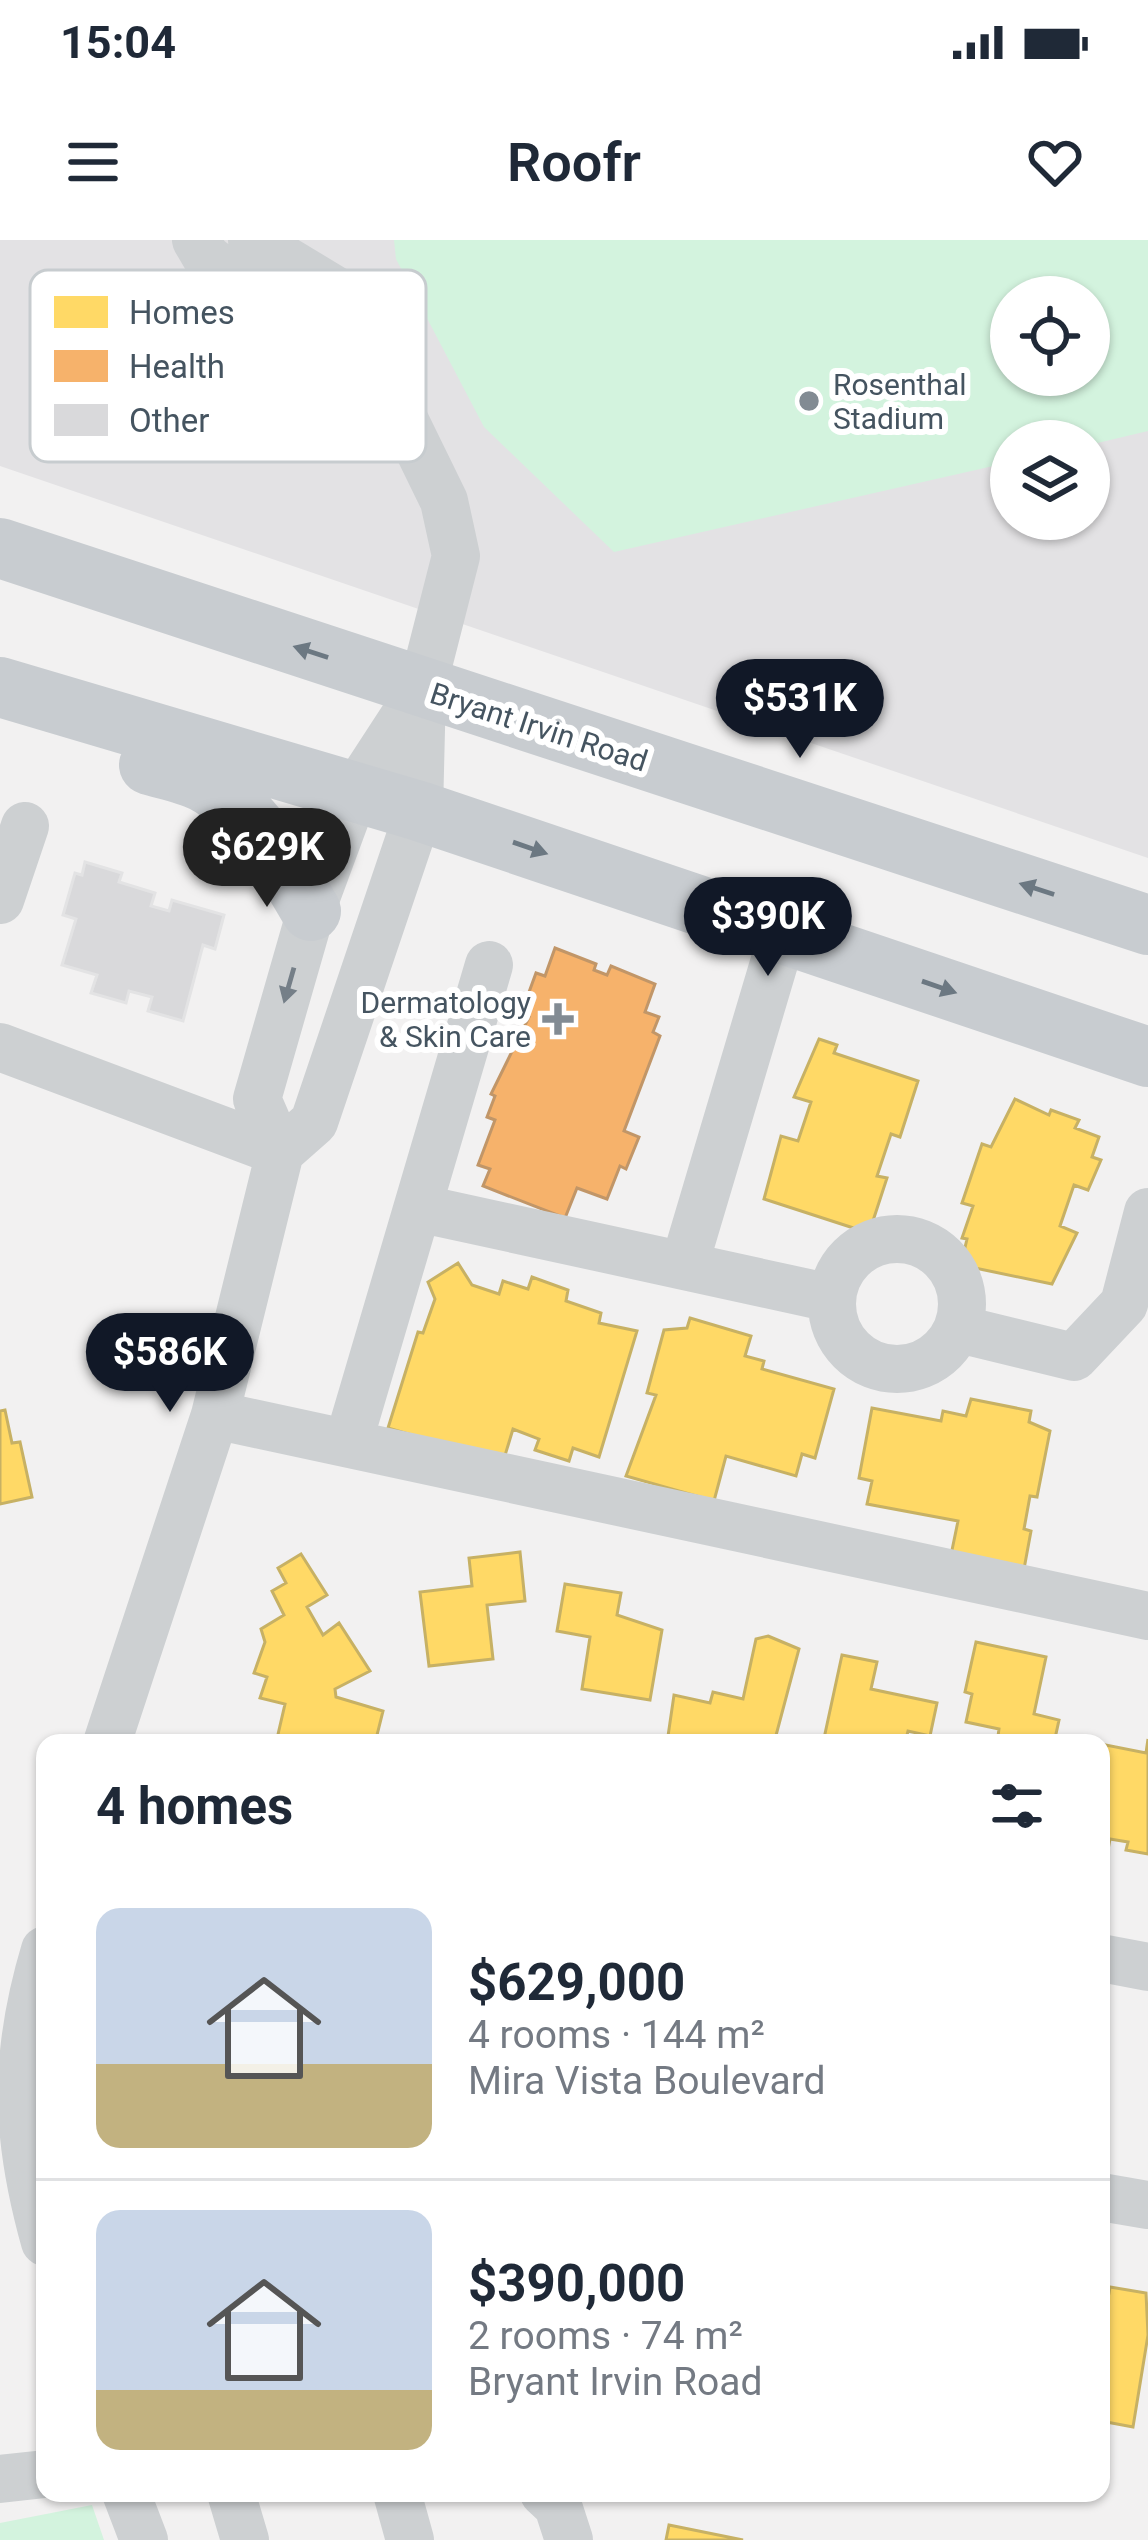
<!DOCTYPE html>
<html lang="en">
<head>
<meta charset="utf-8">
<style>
  :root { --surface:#fff; --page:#f2f2f3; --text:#1f2937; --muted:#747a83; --line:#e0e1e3; --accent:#111827 }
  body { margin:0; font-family:Roboto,sans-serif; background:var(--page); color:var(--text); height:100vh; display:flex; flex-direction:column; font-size:45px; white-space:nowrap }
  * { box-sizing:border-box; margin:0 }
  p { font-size:39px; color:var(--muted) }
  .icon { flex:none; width:66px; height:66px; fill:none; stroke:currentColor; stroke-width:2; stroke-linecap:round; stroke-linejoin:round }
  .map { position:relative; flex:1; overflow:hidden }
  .drawer { position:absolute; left:36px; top:1494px; width:1074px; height:768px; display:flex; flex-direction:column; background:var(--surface); border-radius:24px; box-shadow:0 3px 9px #0004 }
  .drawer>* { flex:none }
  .buttons { position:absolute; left:990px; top:36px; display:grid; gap:24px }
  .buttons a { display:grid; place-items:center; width:120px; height:120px; border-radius:50%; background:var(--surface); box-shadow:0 3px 9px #0004; font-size:60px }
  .price { position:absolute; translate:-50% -102px; padding:0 27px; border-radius:42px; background:var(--accent); color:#fff; font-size:39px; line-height:78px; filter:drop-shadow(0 3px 6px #0008) }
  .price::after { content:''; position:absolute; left:50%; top:72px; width:36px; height:27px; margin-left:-18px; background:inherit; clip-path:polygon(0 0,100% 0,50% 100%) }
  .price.active { background:#222; color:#fff }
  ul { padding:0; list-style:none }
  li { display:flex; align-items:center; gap:36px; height:300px; padding:0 60px }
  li+li { border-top:3px solid var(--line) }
  li span { display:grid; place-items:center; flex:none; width:336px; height:240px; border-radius:24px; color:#555 }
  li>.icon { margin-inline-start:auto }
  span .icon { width:144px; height:144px; fill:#fffc; stroke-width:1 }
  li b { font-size:51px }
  h2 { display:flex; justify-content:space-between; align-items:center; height:144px; padding:0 60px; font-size:51px }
  .status { display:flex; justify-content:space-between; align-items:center; height:84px; padding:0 60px; background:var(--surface); direction:ltr }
  .status svg { height:33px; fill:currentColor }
  header { display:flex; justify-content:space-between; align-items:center; height:156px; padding:0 60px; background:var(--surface); font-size:54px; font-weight:600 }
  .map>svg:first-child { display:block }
  .education { fill:#e3e2e4; fill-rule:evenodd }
  .green { fill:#d3f3de; fill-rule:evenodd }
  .homes { fill:#ffd966; stroke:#c7b164; stroke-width:3 }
  .health { fill:#f6b26b; stroke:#c19668; stroke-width:3 }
  .building { fill:#d9d9db; stroke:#e3e3e4; stroke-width:3 }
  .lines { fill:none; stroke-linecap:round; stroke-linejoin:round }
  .minor { stroke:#cdd0d2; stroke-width:48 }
  .major { stroke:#c8ccd0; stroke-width:60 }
  .oneway { fill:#6c7882 }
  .oneway2 { fill:#757f88 }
  .poi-dot { fill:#828b93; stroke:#fff; stroke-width:4.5 }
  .labels { text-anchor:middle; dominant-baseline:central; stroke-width:12; stroke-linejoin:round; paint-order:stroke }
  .poi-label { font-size:30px; fill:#455460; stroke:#fff; text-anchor:start }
  .street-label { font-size:30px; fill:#455460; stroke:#fff }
  .key { fill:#fff; stroke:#c7cccf; stroke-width:3 }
  .key-label { font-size:33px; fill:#455460 }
</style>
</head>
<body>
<div class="status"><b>15:04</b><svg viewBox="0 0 49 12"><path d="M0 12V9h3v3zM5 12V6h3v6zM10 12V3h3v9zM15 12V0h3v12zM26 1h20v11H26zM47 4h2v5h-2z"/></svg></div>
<header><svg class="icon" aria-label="menu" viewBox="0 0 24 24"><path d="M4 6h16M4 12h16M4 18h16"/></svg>Roofr<svg class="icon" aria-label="heart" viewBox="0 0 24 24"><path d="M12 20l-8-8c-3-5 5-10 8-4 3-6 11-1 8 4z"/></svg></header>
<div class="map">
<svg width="1148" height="2300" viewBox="0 0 1148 2300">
  <rect width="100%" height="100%" fill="#f2f1f1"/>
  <path class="education" d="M0,0H1148V618L0,226ZM1011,57H1089V135H1011ZM1011,201H1089V279H1011Z"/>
  <path class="green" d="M394,0H1148V191L1089,205L1011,201V222L614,312L484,187L396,19ZM1011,57H1089V135H1011Z
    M92,2265L104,2300H0V2283Z"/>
  <path class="homes" d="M819,799L837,805L834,813L918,841L900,897L891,894L877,936L887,938L869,993L764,959L781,896L798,901L811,862L794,857Z
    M1015,859L1049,875L1051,870L1079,880L1075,888L1099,897L1092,917L1101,920L1088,950L1074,945L1060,986L1077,993L1052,1044L970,1027L963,1016L967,999L962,998L973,966L962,963L982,904L991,907Z
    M458,1023L472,1045L499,1054L503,1041L528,1049L532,1037L568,1050L566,1061L601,1073L599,1083L637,1091L599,1217L573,1208L569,1221L535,1210L539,1199L513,1189L503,1222L388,1188L418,1092L423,1093L435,1059L428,1042Z
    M690,1078L751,1096L745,1116L764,1121L762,1129L834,1149L815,1218L802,1214L796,1236L726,1216L714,1261L626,1236L656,1155L647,1153L664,1090L687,1088Z
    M971,1159L1031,1171L1029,1182L1050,1191L1037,1257L1030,1256L1024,1289L1031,1291L1024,1329L951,1315L958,1281L867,1264L872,1241L859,1238L872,1168L941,1181L943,1171L966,1176Z
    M5,1170L12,1203L20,1202L32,1257L0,1264V1171Z
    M520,1312L525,1361L487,1365L493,1419L429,1426L420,1352L472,1346L469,1318Z
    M301,1314L327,1355L307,1367L323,1395L339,1383L370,1431L335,1449L336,1457L383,1471L375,1503H276L285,1464L260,1458L267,1437L254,1433L265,1402L261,1389L284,1375L272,1351L286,1343L278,1328Z
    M565,1344L621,1353L617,1375L662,1390L650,1460L582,1449L590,1397L557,1391Z
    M768,1396L799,1409L774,1503H667L674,1455L710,1463L713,1452L743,1459L756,1399Z
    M976,1402L1046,1417L1034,1474L1059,1480L1054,1503H997L999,1489L966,1482L972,1454L965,1452Z
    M842,1415L877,1422L871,1449L937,1463L930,1496L908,1491L905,1503H823Z
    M1148,1499V1614L1126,1610L1128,1602L1110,1599L1107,1615L1101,1614V1504L1146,1513Z
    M1110,2047L1146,2053L1148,2095L1133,2187L1101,2181V2052L1109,2053Z
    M669,2285L743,2300H666Z"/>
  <path class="health" d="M555,708L596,724L594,730L607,735L611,726L655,744L645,772L659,777L653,792L660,796L624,891L639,897L626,929L620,926L607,959L577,948L565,978L483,946L490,929L478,925L495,880L487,877L495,856L491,854L529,777L521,774L536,733L545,736Z"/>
  <path class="building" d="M85,622L122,633L119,642L155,653L151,666L169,671L172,660L224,675L215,709L203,705L183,781L148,771L152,757L129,751L126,763L91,753L97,735L62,725L76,679L63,675L75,633L82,635Z"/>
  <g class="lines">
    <path class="minor" d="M196,0L206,17L400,171
      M0,660L25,586
      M0,807L280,912
      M280,912L257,859L311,671L355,552L422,449
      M418,968L831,1058
      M832 1064a65 65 0 1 1 130 0a65 65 0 1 1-130 0Z
      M684,1026L783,693
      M959,1089L1074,1117L1124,1064L1148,972
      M215,1175L1148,1376
      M349,1200L489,725
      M107,1503L215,1175L280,912L314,882L419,571L422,449L456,316L444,261L400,171L389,112L377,91L340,53L252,0
      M45,1710C13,1817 15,1895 45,2002
      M1101,1718L1148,1727
      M1101,1957L1148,1965
      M0,2239L45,2234
      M126,2253L144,2300
      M231,2253L245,2300
      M397,2253L410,2300
      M544,2253L558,2266L569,2300"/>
    <path class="major" d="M0,308L1148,685
      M0,447L419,571L1148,817
      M149,525C166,530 187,534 203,542C251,567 285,626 311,671"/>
  </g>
  <defs><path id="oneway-solid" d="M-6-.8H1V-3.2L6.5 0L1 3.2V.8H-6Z" transform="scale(3)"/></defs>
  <g class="oneway">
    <use href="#oneway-solid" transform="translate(311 412) rotate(-162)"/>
    <use href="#oneway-solid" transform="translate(530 608) rotate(19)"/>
    <use href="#oneway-solid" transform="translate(1037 649) rotate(-162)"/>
    <use href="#oneway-solid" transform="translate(939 747) rotate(19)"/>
  </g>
  <use class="oneway2" href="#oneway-solid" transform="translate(289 745) rotate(106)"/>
  <g class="poi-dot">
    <circle cx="809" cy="161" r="12"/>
    <path d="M552 761h12v12h12v12h-12v12h-12v-12h-12v-12h12z"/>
  </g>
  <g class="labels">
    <g class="poi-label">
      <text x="833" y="144">Rosenthal<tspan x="833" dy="34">Stadium</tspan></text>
      <text x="531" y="762" text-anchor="end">Dermatology<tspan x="531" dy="34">&amp; Skin Care</tspan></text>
    </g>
    <g class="street-label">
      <text transform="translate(539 487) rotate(18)">Bryant Irvin Road</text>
    </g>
  </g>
  <rect x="30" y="30" width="396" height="192" rx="18" class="key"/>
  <rect x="54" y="56" width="54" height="32" fill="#ffd966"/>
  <rect x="54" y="110" width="54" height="32" fill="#f6b26b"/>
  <rect x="54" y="164" width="54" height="32" fill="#d9d9db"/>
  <g class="key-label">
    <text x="129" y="84">Homes</text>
    <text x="129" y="138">Health</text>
    <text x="129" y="192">Other</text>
  </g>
</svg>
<div class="buttons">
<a><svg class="icon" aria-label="locate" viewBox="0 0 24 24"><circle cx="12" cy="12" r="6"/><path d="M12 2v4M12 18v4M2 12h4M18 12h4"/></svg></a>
<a><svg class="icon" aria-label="layers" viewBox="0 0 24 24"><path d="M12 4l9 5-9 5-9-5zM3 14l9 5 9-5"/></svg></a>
</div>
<b class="price" style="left:800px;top:521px">$531K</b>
<b class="price active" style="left:267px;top:670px">$629K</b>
<b class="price" style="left:768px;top:739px">$390K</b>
<b class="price" style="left:170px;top:1175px">$586K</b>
<section class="drawer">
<h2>4 homes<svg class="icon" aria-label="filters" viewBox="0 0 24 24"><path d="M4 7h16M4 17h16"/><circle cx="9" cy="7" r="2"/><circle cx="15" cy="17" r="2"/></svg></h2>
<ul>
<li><span style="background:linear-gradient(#c9d6e8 65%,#c2b280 0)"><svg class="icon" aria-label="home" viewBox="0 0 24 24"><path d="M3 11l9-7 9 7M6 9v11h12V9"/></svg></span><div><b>$629,000</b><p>4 rooms · 144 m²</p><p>Mira Vista Boulevard</p></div></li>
<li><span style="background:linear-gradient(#c9d6e8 75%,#c2b280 0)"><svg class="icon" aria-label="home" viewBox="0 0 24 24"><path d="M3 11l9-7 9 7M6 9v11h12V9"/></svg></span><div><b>$390,000</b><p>2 rooms · 74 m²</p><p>Bryant Irvin Road</p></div></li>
</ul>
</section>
</div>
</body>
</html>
